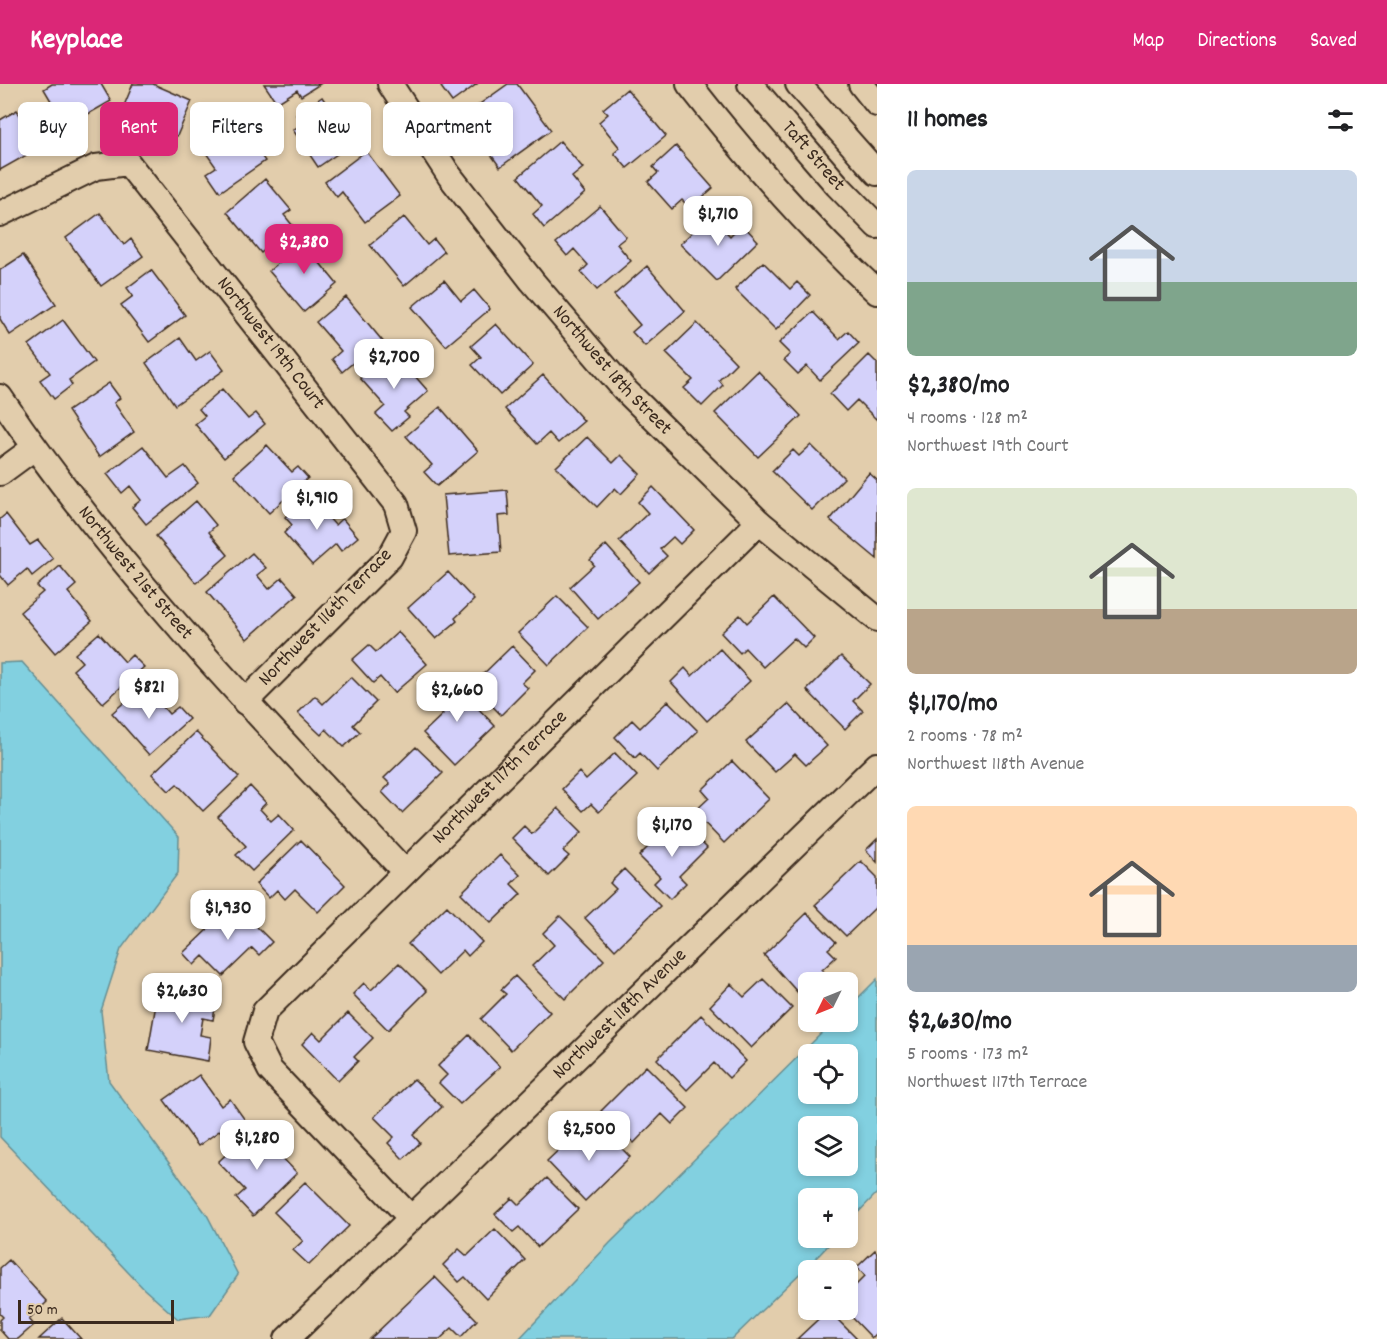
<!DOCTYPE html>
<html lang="en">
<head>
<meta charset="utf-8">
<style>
  :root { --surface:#fff; --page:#f6f6f6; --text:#202124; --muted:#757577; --accent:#db2777 }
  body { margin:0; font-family:Dekko,sans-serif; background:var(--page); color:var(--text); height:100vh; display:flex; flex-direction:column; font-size:22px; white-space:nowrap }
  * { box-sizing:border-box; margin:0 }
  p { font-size:20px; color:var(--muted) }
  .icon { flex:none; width:33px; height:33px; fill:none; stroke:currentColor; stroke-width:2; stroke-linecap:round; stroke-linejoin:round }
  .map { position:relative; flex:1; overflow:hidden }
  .drawer { display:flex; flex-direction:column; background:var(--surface); width:510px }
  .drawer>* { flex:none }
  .hud { position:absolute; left:18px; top:18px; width:570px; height:54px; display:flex; gap:12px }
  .needle { width:39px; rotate:227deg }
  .fabs { position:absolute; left:798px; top:888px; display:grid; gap:12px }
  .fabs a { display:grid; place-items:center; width:60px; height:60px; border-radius:9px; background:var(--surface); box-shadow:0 3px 9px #0003; font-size:30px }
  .scale { position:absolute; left:18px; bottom:15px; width:156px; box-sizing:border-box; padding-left:6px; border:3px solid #3b2a1e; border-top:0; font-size:16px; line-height:21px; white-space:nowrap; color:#3b2a1e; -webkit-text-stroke:4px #e2cdac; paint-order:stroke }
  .price { position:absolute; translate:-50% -51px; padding:0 14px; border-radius:12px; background:#fff; color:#222; font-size:20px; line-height:39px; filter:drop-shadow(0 2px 3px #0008) }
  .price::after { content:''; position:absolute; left:50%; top:36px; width:18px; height:14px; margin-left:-9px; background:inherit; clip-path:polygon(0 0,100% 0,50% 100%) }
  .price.on { background:var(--accent); color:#fff }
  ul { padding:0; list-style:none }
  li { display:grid; align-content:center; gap:12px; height:318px; padding:0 30px }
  li span { display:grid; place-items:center; height:186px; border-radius:9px; color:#555 }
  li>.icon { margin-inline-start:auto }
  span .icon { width:108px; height:108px; fill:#fffc; stroke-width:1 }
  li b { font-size:26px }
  h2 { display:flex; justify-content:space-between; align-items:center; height:72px; padding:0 30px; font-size:26px }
  .pill { padding:0 21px; border-radius:9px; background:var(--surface); box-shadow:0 3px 9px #0003; font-size:21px; line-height:54px }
  .pill.on { background:var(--accent); color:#fff }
  header { display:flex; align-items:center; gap:36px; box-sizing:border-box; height:84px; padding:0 30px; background:var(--accent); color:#fff }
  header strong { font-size:28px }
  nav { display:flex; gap:33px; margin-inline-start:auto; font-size:21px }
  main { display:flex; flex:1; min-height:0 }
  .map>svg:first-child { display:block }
  .water { fill:#82d0e0; stroke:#668e92; stroke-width:1.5; fill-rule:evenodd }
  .building { fill:#d4d1fa; stroke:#3b2a1e; stroke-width:1.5 }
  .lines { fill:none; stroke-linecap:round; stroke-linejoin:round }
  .minor-casing { stroke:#3b2a1e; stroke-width:28 }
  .minor { stroke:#e2cdac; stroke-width:24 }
  .labels { text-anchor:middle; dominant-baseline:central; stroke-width:6; stroke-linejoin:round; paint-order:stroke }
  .street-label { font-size:20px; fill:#3b2a1e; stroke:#e2cdac }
</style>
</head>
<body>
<header>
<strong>Keyplace</strong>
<nav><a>Map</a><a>Directions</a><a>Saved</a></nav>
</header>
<main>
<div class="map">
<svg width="877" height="1255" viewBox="0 0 877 1255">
  <rect width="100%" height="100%" fill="#e2cdac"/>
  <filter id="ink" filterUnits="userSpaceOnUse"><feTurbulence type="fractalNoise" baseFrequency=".0167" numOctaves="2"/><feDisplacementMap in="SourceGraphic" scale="12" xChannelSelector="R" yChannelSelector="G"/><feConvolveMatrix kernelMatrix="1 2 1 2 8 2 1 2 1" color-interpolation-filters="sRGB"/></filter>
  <g filter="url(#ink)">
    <path class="water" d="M22,578L179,753L178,789L121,865L101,927L109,997L207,1131L238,1191L210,1231L178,1235L144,1205L0,1053V579Z
      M877,895V1109L848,1139V1114H808V1154H835L820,1170L732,1255H519L610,1159L833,938H848V924ZM808,970H848V1010H808ZM808,1042H848V1082H808Z"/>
    <path class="building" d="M52,0H101L111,17L74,38L84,56L70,64L64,53L60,54L47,33L57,27L44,5Z
      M133,0H153L192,17L177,52L121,29Z
      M264,0H320L301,12L297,6L277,19Z
      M446,0H477L452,18L441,3Z
      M508,0H517L551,46L500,83L463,32Z
      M627,5L666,52L627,84L614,69L620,64L599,38L608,30L603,25Z
      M322,13L344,46L353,39L362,53L318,83L293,46L302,40L296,31Z
      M17,26L39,64L0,86V36Z
      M230,28L265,77L220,108L207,89L216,83L194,52Z
      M560,57L583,84L572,93L585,109L544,144L533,130L542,122L518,93Z
      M676,62L713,104L690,124L682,116L672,125L648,98L658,89L653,83Z
      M366,67L400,112L365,138L342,108L337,113L325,98Z
      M265,95L291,126L284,131L293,142L261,169L227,128Z
      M600,122L626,153L617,160L631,177L597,206L581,188L588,181L574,165L567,172L556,159Z
      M100,129L124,161L131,155L143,172L101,202L66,154Z
      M710,131L730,152L742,140L758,157L717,197L680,160Z
      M404,133L427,161L434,155L444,168L404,202L370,161Z
      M311,151L324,166L315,173L337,200L304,228L269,187Z
      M23,171L56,220L10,251L0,235V186Z
      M763,178L790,205L797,198L810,211L776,246L735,205Z
      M647,182L685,227L645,262L632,248L640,241L614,211Z
      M151,186L185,231L149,258L121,221L133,212L127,204Z
      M444,196L461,217L474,206L490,225L446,262L412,223Z
      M346,213L385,260L364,277L360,273L342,288L332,275L341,267L316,238Z
      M813,228L839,255L848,247L859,259L820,296L807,282L798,290L784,276L790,270L779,259Z
      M63,236L94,278L69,296L72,301L54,315L40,296L50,289L29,261Z
      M697,239L736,279L719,296L723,301L702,322L684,304L693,296L666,269Z
      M496,240L533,281L500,311L472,281L481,273L471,262Z
      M180,254L196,277L210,267L224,286L175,321L146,279Z
      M869,271L877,279V336L857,316L846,327L830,310Z
      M384,273L391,281L399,274L428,307L404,328L409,333L392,347L376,330L385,322L360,294Z
      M758,287L801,332L758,373L715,329Z
      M543,291L584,337L558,359L549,349L537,360L505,325Z
      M109,299L120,314L114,319L134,348L99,373L68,327Z
      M222,305L248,335L256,329L265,340L224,374L195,340L205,332L199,325Z
      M440,323L478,367L437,402L424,388L432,381L406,352Z
      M587,353L613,379L621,371L640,390L621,410L615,404L597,423L556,383Z
      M267,361L292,388L298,383L308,394L269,429L234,391Z
      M811,361L844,394L812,426L772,387L793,366L799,372Z
      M143,362L168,394L185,382L198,399L146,440L132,423L141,416L130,402L122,409L107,390Z
      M869,389L877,396V475L830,436Z
      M653,403L694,446L680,460L673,453L660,465L667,472L649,489L619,457L648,429L638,418Z
      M507,406L509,431L498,432L501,468L449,472L443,411Z
      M309,412L335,441L342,434L358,453L341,467L336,460L312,481L284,449L292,441L285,433Z
      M196,417L216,441L209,448L228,471L196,499L156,452Z
      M6,430L30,461L38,456L53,475L32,492L27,485L8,501L0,491V435Z
      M606,461L639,498L598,535L570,503L594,481L590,476Z
      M252,469L266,484L257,491L269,505L282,494L297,511L247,555L207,508Z
      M60,482L76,501L68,508L92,537L55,569L20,528L43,508L37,502Z
      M448,488L474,516L455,534L457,537L436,555L408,524Z
      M557,512L588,543L549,581L518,549Z
      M774,513L814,554L804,564L794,554L763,583L745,564L740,569L721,549L740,531L747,539Z
      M398,548L427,580L394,609L380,593L373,599L352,576L369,561L376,568Z
      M99,549L125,578L132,571L144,583L103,619L73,586L82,578L75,570Z
      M512,562L535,586L522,599L528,604L501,631L472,601Z
      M720,565L750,597L707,637L671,598L685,584L692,592Z
      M841,572L870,600L853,617L863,627L845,645L807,606Z
      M351,593L376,618L353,641L360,648L344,663L326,645L321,651L298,629L315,612L323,620Z
      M450,595L495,642L454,681L423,649L443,630L429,616Z
      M144,601L169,630L178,623L189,635L149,671L112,629Z
      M668,617L698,647L657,687L640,669L635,674L615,653L632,636L640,644Z
      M788,620L827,662L806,681L795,670L775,688L746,658Z
      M196,648L239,693L203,727L177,700L169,707L152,690Z
      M416,663L443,689L402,729L382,708L390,700L384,694Z
      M615,669L637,692L599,728L591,720L583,727L562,705L579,688L586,696Z
      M732,677L769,715L724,759L694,728L709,714L702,706Z
      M250,702L266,719L260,725L271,737L279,730L294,746L252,787L236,771L246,762L218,733Z
      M558,724L582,748L563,767L569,772L549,792L512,754L524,742L532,750Z
      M670,741L678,749L685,742L707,764L679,792L686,799L670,815L654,799L660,793L639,772Z
      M877,755V778L866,766Z
      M301,756L345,801L318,828L295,805L285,815L277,806L269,814L256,800Z
      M500,771L520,791L511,800L521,810L491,839L461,809Z
      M861,777L877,793V824L876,823L846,852L815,821Z
      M624,785L660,822L615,866L585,834L616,805L610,799Z
      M234,820L272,858L259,871L252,864L223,892L203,872L194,881L183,869Z
      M447,822L482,858L468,872L463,866L438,891L408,860Z
      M807,829L836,858L828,865L836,873L822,886L835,898H808V920L764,871Z
      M560,832L604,876L565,915L532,882L554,861L543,849Z
      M399,879L427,907L388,946L353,910L364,899L371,906Z
      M515,892L550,928L511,966L481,935L506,910L501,906Z
      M763,895L792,924L751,964L710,922L731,900L744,913Z
      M159,903L217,913L213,936L203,934L200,951L211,953L208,977L148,966Z
      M348,929L373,954L354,973L358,977L338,997L302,960L313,948L321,956Z
      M701,931L746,977L729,994L714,979L687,1006L657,975Z
      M469,951L500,983L460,1020L439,999L447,991L438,982Z
      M646,982L688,1024L672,1040L662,1030L634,1059L601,1027Z
      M199,991L221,1022L230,1015L245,1036L225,1050L222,1045L198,1062L164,1016Z
      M414,995L442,1023L413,1051L420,1059L403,1075L388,1059L394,1053L374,1033Z
      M599,1041L630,1073L585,1117L547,1077L569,1056L576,1064Z
      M254,1044L297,1089L253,1132L236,1114L245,1106L218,1078Z
      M547,1094L578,1125L538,1163L519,1143L513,1148L495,1130L512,1114L519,1121Z
      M305,1098L349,1142L309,1181L293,1166L303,1157L274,1128Z
      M495,1145L525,1176L486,1215L465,1193L459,1198L443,1181L459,1165L467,1172Z
      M875,1166L877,1169V1249L872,1254L845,1226H848V1209L865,1192L857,1183Z
      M9,1176L47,1218L29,1235L34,1241L18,1255H8L0,1246V1236L3,1233L0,1230V1184Z
      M435,1193L477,1236L461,1253L452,1244L440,1255H370Z
      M828,1226L857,1255H797Z
      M62,1234L81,1255H39Z"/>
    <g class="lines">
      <defs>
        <g id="minor">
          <path id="s1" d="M390,0L449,91L532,197L624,305L759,438L877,535"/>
          <path d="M689,0C747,74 808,144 877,208"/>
          <path id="s2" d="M750,0L837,101L877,142"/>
          <path d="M798,0L877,89"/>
          <path d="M861,0L877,20"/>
          <path id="s3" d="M0,130L96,83L128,79L396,420L404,447L390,473L245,618"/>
          <path id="s4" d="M0,313C116,486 263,636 405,788"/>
          <path d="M0,389L34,364"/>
          <path id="s5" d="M410,1133L270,986L256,958L265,927L759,438"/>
          <path id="s6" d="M287,1255L877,681"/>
        </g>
      </defs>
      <use href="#minor" class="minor-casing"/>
      <use href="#minor" class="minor"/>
    </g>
  </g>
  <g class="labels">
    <g class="street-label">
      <text stroke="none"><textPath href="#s2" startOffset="96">Taft Street</textPath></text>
      <text stroke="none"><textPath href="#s3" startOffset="369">Northwest 19th Court</textPath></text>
      <text stroke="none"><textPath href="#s1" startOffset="363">Northwest 18th Street</textPath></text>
      <text stroke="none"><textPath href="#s4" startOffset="222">Northwest 21st Street</textPath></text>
      <text transform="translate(326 534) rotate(-46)">Northwest 116th Terrace</text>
      <text stroke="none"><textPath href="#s5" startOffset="598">Northwest 117th Terrace</textPath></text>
      <text stroke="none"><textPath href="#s6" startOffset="465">Northwest 118th Avenue</textPath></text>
    </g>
  </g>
</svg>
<div class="fabs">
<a><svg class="needle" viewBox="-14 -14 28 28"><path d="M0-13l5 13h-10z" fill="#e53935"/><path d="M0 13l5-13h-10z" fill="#757577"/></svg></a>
<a><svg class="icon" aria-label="locate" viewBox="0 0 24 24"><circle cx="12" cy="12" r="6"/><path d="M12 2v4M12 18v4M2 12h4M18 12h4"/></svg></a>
<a><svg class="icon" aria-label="layers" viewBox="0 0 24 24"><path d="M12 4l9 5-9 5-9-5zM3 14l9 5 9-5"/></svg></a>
<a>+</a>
<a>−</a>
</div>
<div class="scale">50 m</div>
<b class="price" style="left:718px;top:163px">$1,710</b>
<b class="price on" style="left:304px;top:191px">$2,380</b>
<b class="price" style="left:394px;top:306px">$2,700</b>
<b class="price" style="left:317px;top:447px">$1,910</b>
<b class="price" style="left:149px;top:636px">$821</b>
<b class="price" style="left:457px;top:639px">$2,660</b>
<b class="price" style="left:672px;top:774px">$1,170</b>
<b class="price" style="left:228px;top:857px">$1,930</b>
<b class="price" style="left:182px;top:940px">$2,630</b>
<b class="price" style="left:589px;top:1078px">$2,500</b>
<b class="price" style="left:257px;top:1087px">$1,280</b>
<div class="hud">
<a class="pill">Buy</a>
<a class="pill on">Rent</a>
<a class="pill">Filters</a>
<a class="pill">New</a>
<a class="pill">Apartment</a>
</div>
</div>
<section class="drawer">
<h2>11 homes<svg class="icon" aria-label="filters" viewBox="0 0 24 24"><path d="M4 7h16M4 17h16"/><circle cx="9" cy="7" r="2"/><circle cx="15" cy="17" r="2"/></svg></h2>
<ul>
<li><span style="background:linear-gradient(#c9d6e8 60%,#7fa58c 0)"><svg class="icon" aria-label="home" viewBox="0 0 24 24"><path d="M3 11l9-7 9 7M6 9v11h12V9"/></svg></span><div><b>$2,380/mo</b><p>4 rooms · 128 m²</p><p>Northwest 19th Court</p></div></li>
<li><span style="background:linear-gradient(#dfe7d0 65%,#b9a48a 0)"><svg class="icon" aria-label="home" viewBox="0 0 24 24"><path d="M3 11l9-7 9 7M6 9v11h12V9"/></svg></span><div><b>$1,170/mo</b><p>2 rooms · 78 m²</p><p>Northwest 118th Avenue</p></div></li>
<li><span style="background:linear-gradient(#ffd9b3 75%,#9aa5b1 0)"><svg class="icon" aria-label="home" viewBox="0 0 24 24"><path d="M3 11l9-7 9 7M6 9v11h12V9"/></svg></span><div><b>$2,630/mo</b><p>5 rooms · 173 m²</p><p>Northwest 117th Terrace</p></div></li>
</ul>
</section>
</main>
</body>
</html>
